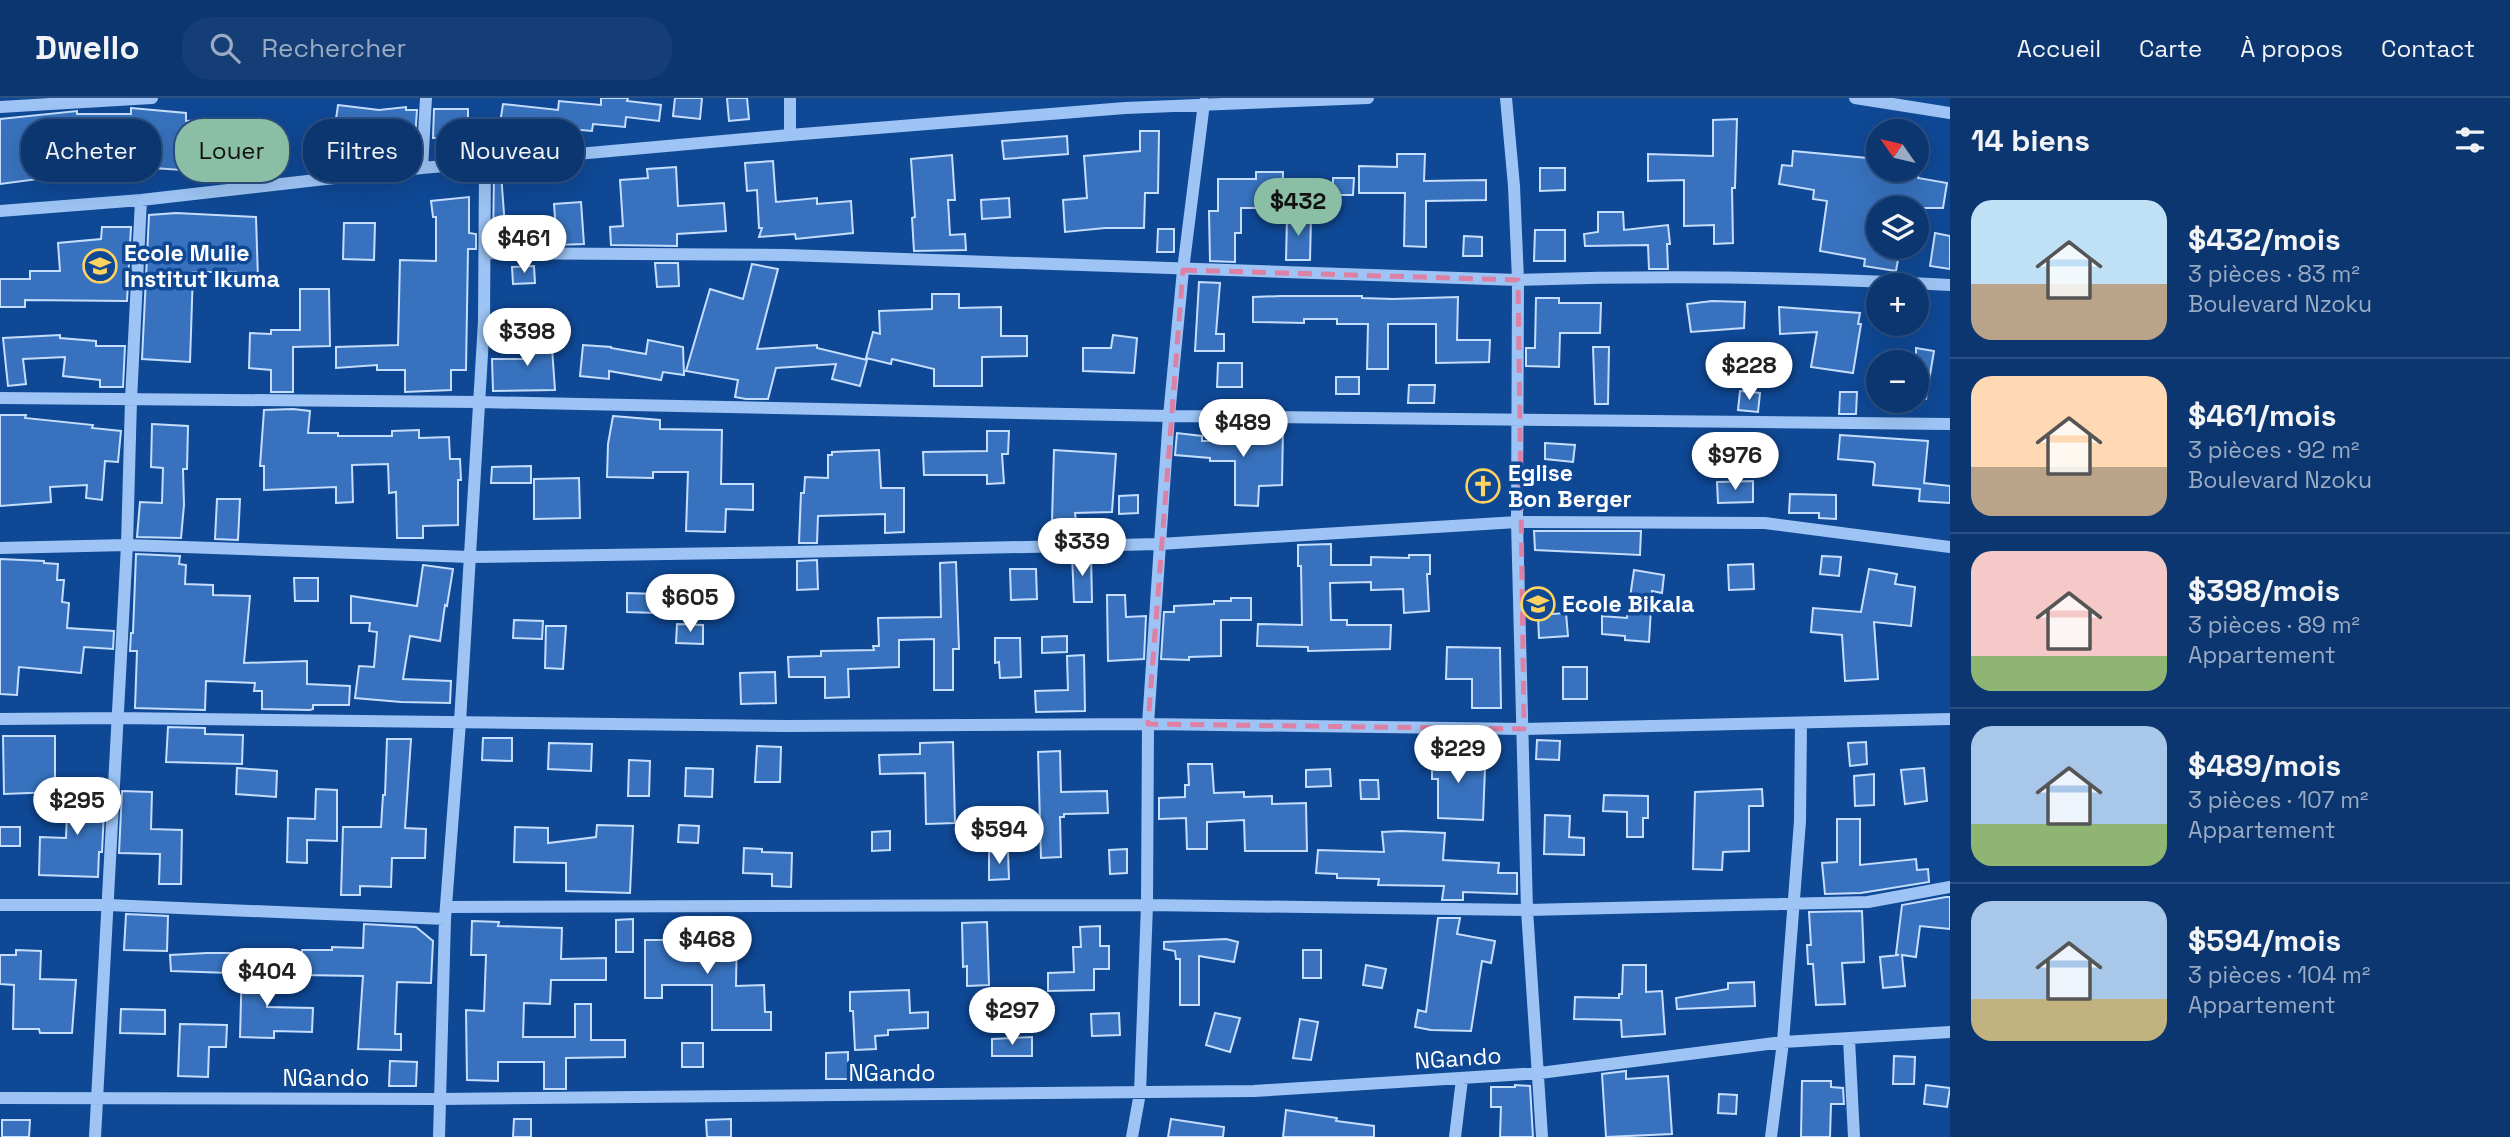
<!DOCTYPE html>
<html lang="fr">
<head>
<meta charset="utf-8">
<style>
  :root { --surface:#0b3670; --page:#143e75; --text:#f1f3f6; --muted:#9aabc3; --line:#2b5083; --accent:#8abfa5 }
  body { margin:0; font-family:"Space Grotesk",sans-serif; background:var(--page); color:var(--text); height:100vh; display:flex; flex-direction:column; font-size:26px; white-space:nowrap }
  * { box-sizing:border-box; margin:0 }
  p { font-size:23px; color:var(--muted) }
  .icon { flex:none; width:38px; height:38px; fill:none; stroke:currentColor; stroke-width:2; stroke-linecap:round; stroke-linejoin:round }
  .map { position:relative; flex:1; overflow:hidden }
  .side { display:flex; flex-direction:column; background:var(--surface); width:560px }
  .side>* { flex:none }
  .top-card { position:absolute; left:21px; top:21px; width:665px; height:63px; display:flex; gap:14px }
  .needle { width:46px; rotate:304deg }
  .tools { position:absolute; left:1866px; top:21px; display:grid; gap:14px }
  .tools a { display:grid; place-items:center; width:63px; height:63px; border-radius:50%; background:var(--surface); box-shadow:0 7px 28px #0002,0 0 0 2px var(--line); font-size:35px }
  .price { position:absolute; translate:-50% -60px; padding:0 16px; border-radius:24px; background:#fff; color:#222; font-size:23px; line-height:46px; filter:drop-shadow(0 2px 4px #0008) }
  .price::after { content:''; position:absolute; left:50%; top:42px; width:21px; height:16px; margin-left:-10px; background:inherit; clip-path:polygon(0 0,100% 0,50% 100%) }
  .price.active { background:var(--accent); color:#111 }
  ul { padding:0; list-style:none }
  li { display:flex; align-items:center; gap:21px; height:175px; padding:0 21px }
  li+li { border-top:2px solid var(--line) }
  li span { display:grid; place-items:center; flex:none; width:196px; height:140px; border-radius:21px; color:#555 }
  li>.icon { margin-inline-start:auto }
  span .icon { width:84px; height:84px; fill:#fffc; stroke-width:1 }
  li b { font-size:30px }
  h2 { display:flex; justify-content:space-between; align-items:center; height:84px; padding:0 21px; font-size:30px }
  .tag { padding:0 24px; border-radius:28px; background:var(--surface); box-shadow:0 7px 28px #0002,0 0 0 2px var(--line); font-size:24px; line-height:63px }
  .tag.active { background:var(--accent); color:#111 }
  header { display:flex; align-items:center; gap:42px; box-sizing:border-box; height:98px; padding:0 35px; background:var(--surface); border-bottom:2px solid var(--line) }
  header strong { font-size:33px }
  nav { display:flex; gap:38px; margin-inline-start:auto; font-size:24px }
  .search { width:490px; height:63px; background:var(--page); display:flex; align-items:center; gap:18px; box-sizing:border-box; padding:0 24px; border-radius:28px; color:var(--muted); font-size:26px }
  main { display:flex; flex:1; min-height:0 }
  .map>svg:first-child { display:block }
  .building { fill:#3872be; stroke:#c5defe; stroke-width:2 }
  .lines { fill:none; stroke-linecap:round; stroke-linejoin:round }
  .minor { stroke:#9dc4f4; stroke-width:12 }
  .marked { fill:none; stroke:#dd80a5; stroke-width:5; stroke-dasharray:14 9; stroke-linejoin:round }
  .labels { text-anchor:middle; dominant-baseline:central; stroke-width:7; stroke-linejoin:round; paint-order:stroke }
  .poi-label { font-size:23px; font-weight:bold; fill:#fff; stroke:#0f4895; text-anchor:start }
  .street-label { font-size:23px; fill:#fff; stroke:#0f4895 }
</style>
</head>
<body>
<header>
<strong>Dwello</strong>
<div class="search"><svg class="icon" aria-label="search" viewBox="0 0 24 24"><circle cx="10" cy="10" r="6"/><path d="M15 15l6 6"/></svg>Rechercher</div>
<nav><a>Accueil</a><a>Carte</a><a>À propos</a><a>Contact</a></nav>
</header>
<main>
<div class="map">
<svg width="1950" height="1039" viewBox="0 0 1950 1039">
  <rect width="100%" height="100%" fill="#0f4895"/>
  <path class="building" d="M601,0H628L627,3L661,7L659,23L626,19L625,29L593,26L592,33L500,25L503,6L558,12L559,3L601,7Z
    M675,0H702L700,21L673,18Z
    M727,0H747L749,21L729,23Z
    M338,7L379,12L406,9V12H417L415,40H409V48L377,52L376,54L332,49Z
    M131,10L186,15V23L238,21L240,66L182,69V72L153,70V65L127,62V53H82V41H43L46,80L0,86V21L77,13V16H131Z
    M434,11H468V39L433,40Z
    M1737,21L1735,90H1732L1733,145L1714,146V127L1684,128V82L1648,83V56L1713,58V22Z
    M1140,33H1159L1158,95H1145L1144,130H1105L1065,134L1063,102L1087,100L1084,58L1140,53Z
    M1067,38L1068,56L1004,61L1002,43Z
    M1793,53L1878,61V72H1919L1918,80L1947,85L1943,110H1878V152L1899,156L1896,173L1864,168L1865,161L1820,153L1827,103L1813,101L1814,92L1779,86L1782,67L1792,68Z
    M1397,56H1425L1424,83L1486,82V102L1426,103V149L1404,148L1405,95H1359V68L1397,69Z
    M952,57L955,102H948L950,137L965,136L966,152L914,153L912,120L915,119L911,61Z
    M773,63L776,104L817,100V106L851,103L853,135L796,141L795,136L759,139L762,130H759L757,92L747,93L745,65Z
    M676,69L678,108L724,105L726,133L677,136V148L611,147L610,129L623,128L620,82L648,80L647,71Z
    M1540,70H1565V92L1540,93Z
    M1256,74H1283L1282,110H1241V135H1235V164L1210,163L1209,113H1218V81H1256Z
    M494,75H501L505,129L512,128L513,146H493Z
    M1333,80H1354L1353,97H1333Z
    M469,99V135L476,136V151H468L466,272H451V292L405,294V272H377V267L336,270V249L398,247L400,162L436,163V119H433L431,103Z
    M1009,100L1010,119L982,121L981,102Z
    M581,104L584,146L557,147L554,106Z
    M1598,114H1623L1624,132L1668,127L1670,146H1667L1668,171H1649L1648,147L1585,148L1584,136L1598,134Z
    M176,115L256,119L258,181L236,182V174H193L190,264L142,261L149,117Z
    M1287,119H1311L1310,162H1286Z
    M344,125H375L374,162L343,161Z
    M102,129H131L127,203L25,202V209H0V181H30V173H60L58,145L101,141Z
    M1158,131H1174V154H1157Z
    M1535,132H1565V163H1534Z
    M1935,135L1950,138V171L1930,168Z
    M1464,138L1482,139V158H1463Z
    M655,165H678L679,188L657,189Z
    M752,166L778,171L757,251L817,247V250L867,262L860,288L832,281L836,266L776,270L768,301H746L735,299L738,282L686,273L710,191L743,201Z
    M534,168L535,185L513,186L512,169Z
    M1199,184L1220,185L1216,236H1224V253H1195Z
    M300,191H329L330,248L293,249V294H271V272L249,270L250,235L271,236V232H300Z
    M932,196H959V210L1001,209V238H1027V258L982,259V288H934V271L892,261L891,266L866,260L873,234L880,236L879,213L932,211Z
    M1281,198H1362V200L1393,201L1458,199L1457,242H1490L1489,264L1436,265V226H1388V271H1367L1368,226H1337V221H1304V225L1253,224V199Z
    M1536,200H1559V205H1601L1600,235H1560L1559,269L1526,268V250H1535Z
    M1712,203L1745,204L1744,230L1691,234L1687,206Z
    M1779,209L1860,215L1858,226H1861L1853,275L1811,269L1817,234L1780,236Z
    M551,236L555,292L493,293L492,261H530L528,237Z
    M60,237V240L96,243V248H125L123,289H100V282L63,278L65,259L23,261L26,286L8,288L3,240Z
    M1113,237L1137,240L1134,275L1083,273V250H1111Z
    M648,242L683,249L684,277L663,274L661,282L609,273V281L580,278L583,247L611,249V250L646,256Z
    M1593,249H1609L1608,306H1595Z
    M1916,250L1934,253L1926,301L1916,300Z
    M1218,265H1242V289H1217Z
    M1336,279H1359V296H1336Z
    M1409,287H1435L1434,305H1408Z
    M1740,293L1760,295L1758,314L1738,312Z
    M1840,294H1857L1856,316H1839Z
    M293,311L310,313L308,335H338V338H392V333L419,332V340L449,339L450,361H460L461,382H458V427L423,428V440H397L396,394L389,395L388,366L352,367L353,404L336,405V389L264,392V368H260L264,312Z
    M0,317H26L25,320L93,327L92,330L121,333L118,364L105,363L102,402L86,400L87,387L50,389L51,404L0,408Z
    M613,318L660,322V331L722,332L721,386H753V412L726,411L725,434L686,433L688,374H653V380L607,379L608,346Z
    M152,326L188,328L187,371H183L184,407L181,440L137,439L140,404L162,405L163,370L151,369Z
    M1253,328L1283,329L1282,387L1259,388L1258,408L1235,407V363H1210V360L1175,357L1177,335L1202,338V343H1253Z
    M987,333H1009L1008,356H1002L1004,385L987,386V377H924L923,354L987,353Z
    M1840,337L1928,343L1924,385L1950,388V405L1919,403L1920,391L1873,387L1875,366L1873,364L1838,361Z
    M1545,345L1575,347L1573,364L1545,361Z
    M879,352L881,390H904V434L885,435V416L818,418L817,445H799L801,395H804L805,379L828,380V357H832V354Z
    M1054,352L1116,356L1112,414L1075,415L1076,422H1052Z
    M531,368V385H491L492,369Z
    M579,380L580,420L534,421V381Z
    M1753,383V404L1718,405L1717,384Z
    M1790,396L1836,397V421L1819,420V415H1789Z
    M1138,397V415L1119,416V398Z
    M217,401H240L238,442L215,441Z
    M1534,433H1641L1640,457L1535,452Z
    M1331,446V467H1371V459L1409,460V457H1430V476H1427L1429,513L1404,515L1403,491L1371,492V484L1330,485L1331,522H1347V527H1391L1390,551L1308,553V549L1257,548L1258,526L1302,527L1301,468H1298V447Z
    M136,456L180,458L179,466L186,467L185,486L213,487V497L250,498L244,565L307,563V586L350,588L349,607H313V611L310,612L262,611V593H254L255,585L206,583L205,612L135,610L137,553H130L131,535H133Z
    M1091,456L1092,504H1074L1072,457Z
    M1822,458L1841,459L1839,478L1820,476Z
    M0,461L44,463V465L58,466L57,482H64L62,504L69,505L67,530L114,533L113,551L84,549L81,575L19,569L17,597L0,596Z
    M817,462L818,491L797,492V463Z
    M956,464L959,551H953V592H934V541L899,542V569L848,571L849,599L825,600V579H789L788,559L821,558V553L874,552L873,548H879L878,520L941,519L940,465Z
    M1753,466L1754,491L1729,492L1728,467Z
    M423,467L453,471L447,508L445,507L440,543L410,538L403,581L451,583L450,605L401,604L355,600L359,568L374,569L377,534L369,533L370,525H351V498L417,508Z
    M1010,471H1036L1037,501L1011,502Z
    M1869,471L1897,476L1895,486L1915,489L1911,528L1874,524L1878,581L1845,583L1842,537L1811,534L1813,510L1861,514Z
    M1634,472L1664,477L1662,495L1652,493L1649,544L1625,542V538L1602,536V518L1627,520Z
    M294,480H318V503H295Z
    M627,495L657,496L656,515L627,514Z
    M1107,497H1125L1126,519L1146,518L1144,561L1108,563Z
    M1231,500H1251V522H1221V558L1189,559V562L1161,561L1164,514H1174V508L1214,506V503H1231Z
    M1566,515L1568,538L1539,540L1538,517Z
    M514,522L543,523L542,541L513,540Z
    M677,526L703,527V546L676,545Z
    M546,528H566L563,571L545,570Z
    M1067,538V554L1042,555V539Z
    M995,540H1020L1021,579L1000,580L999,564L995,565Z
    M1447,549L1500,550L1501,610H1472V581H1446Z
    M1084,557L1085,613L1036,614L1035,593L1068,592L1067,558Z
    M1563,569H1587V601H1563Z
    M775,574L776,605L741,606L740,575Z
    M168,629L205,630V636L243,637L242,666L166,664Z
    M3,638H55V694L4,696Z
    M1442,639H1459L1458,669L1485,670L1483,722L1438,720V681H1432V657L1441,658Z
    M483,640H512V663L482,662Z
    M387,641H411L405,730L426,731L425,760H392L391,789L360,788V797H341L343,729H381L383,697H385Z
    M1537,642L1560,643L1559,662L1536,661Z
    M953,644L955,725L926,726L925,675L880,676L879,657L920,656V645Z
    M1866,644L1867,666L1850,668L1848,645Z
    M549,645L592,646L591,673L548,671Z
    M757,648L781,649L780,684H755Z
    M1060,653L1061,694L1107,693L1108,715L1064,716V719H1060L1061,759L1041,760L1038,654Z
    M629,662L650,663L649,698H628Z
    M1188,666H1212L1214,695L1244,694V699L1272,698V706L1306,705L1307,753H1245L1244,722L1207,724V751H1187L1186,720L1159,721V700L1185,699V687H1189Z
    M237,670L277,673L276,699L236,696Z
    M686,670L713,671L712,699L685,698Z
    M1924,670L1927,703L1905,706L1901,672Z
    M1330,671L1331,688L1306,689V672Z
    M1874,676V707L1855,708L1854,678Z
    M1360,682H1378L1379,701H1361Z
    M68,689H98V693H105L102,754H99L98,779L39,777L40,739L66,740Z
    M316,691L337,692V743L307,742V765L287,764L288,720L315,721Z
    M1762,691L1763,708H1749V753L1723,754L1722,772L1693,771L1695,694Z
    M122,693L152,694L151,731L182,732L181,786H159L160,756L119,755Z
    M1604,697L1648,698V720H1643V739H1627V714L1603,713Z
    M1545,717L1570,718L1569,739L1584,740V757L1544,756Z
    M1837,721H1860V767L1916,761L1917,772L1928,771L1929,784L1861,795L1825,796L1822,765L1837,764Z
    M597,727L633,728L630,795L566,793V765L514,764L515,729L548,730V745L596,739Z
    M679,727L699,728L698,745L678,744Z
    M0,729H20V748H0Z
    M890,733V752L872,753V734Z
    M1401,733L1445,735L1443,762L1499,765L1498,775H1517V796L1463,794V802H1442L1444,788L1378,787L1379,781L1337,780V776L1316,775L1318,752L1384,754L1382,734Z
    M744,750L762,751V754L792,755L791,789L772,788V776L743,775Z
    M1127,751V775L1110,776L1109,752Z
    M989,754H1008L1009,781L989,782Z
    M1946,799H1950V831L1920,828L1916,859L1902,857L1905,888L1883,890L1880,859L1899,857L1896,856L1902,807Z
    M1862,813L1864,864L1842,865L1845,906L1816,907L1813,866H1808L1807,847H1811L1809,814Z
    M126,816L168,818L167,853L124,852Z
    M1438,820H1460L1457,836L1495,843L1491,865L1482,863L1471,933L1431,932L1415,929L1418,912L1426,914Z
    M633,821V854H616V822Z
    M472,823L499,824L498,828L562,830L561,861L606,860V882H551L550,906L524,905L523,939H575V906H591V942H625V959L566,960V991H544V964H498V983L467,982L466,912L484,913L486,857H471Z
    M987,824L989,887L967,888V868L963,869L962,825Z
    M364,826L416,829L433,843L431,885L397,884L395,936H401V952L358,951L363,878L301,877L302,852H332V849L363,850Z
    M676,826H698V833H737L736,888L764,887L765,914H771V932H712V887H662V900H645V842H676Z
    M1100,828V848H1109V871H1094V892L1048,893V875L1074,874L1073,849H1081L1080,829Z
    M1226,841L1238,844L1234,864L1199,858V907H1180V861H1176L1175,853L1164,851V844Z
    M16,852L41,853L40,881L76,882L72,935H40L39,931H13L14,887L0,886V857H16Z
    M1303,852H1321V880H1303Z
    M207,855H231L230,875L171,873L170,857Z
    M242,865L269,866L267,909L313,910L312,934L274,933V940L240,939Z
    M1366,867L1386,871L1382,890L1363,887Z
    M1623,867H1646V894L1662,893L1665,936L1622,939L1621,922L1574,921L1575,899L1619,900V896H1622Z
    M1754,884L1755,908L1677,911L1676,900L1728,891V885Z
    M909,892L910,915L928,914V930L888,932V937L875,938L876,951L855,952L853,913H850V894Z
    M121,911L165,912V936L120,935Z
    M1119,915L1120,937L1092,938L1091,916Z
    M1215,915L1240,920L1230,954L1206,947Z
    M1300,921L1318,924L1311,962L1293,960Z
    M180,926L227,927L226,949H209L208,979L178,978Z
    M1032,939V958H992V941Z
    M682,945H703V969H682Z
    M848,954V981H826V955Z
    M1894,958L1915,959L1914,986H1893Z
    M390,963L417,964L416,988H389Z
    M1626,973V981L1668,978L1672,1036L1606,1039L1602,976Z
    M1802,983H1831V989L1843,990L1844,1006H1831L1830,1039H1801Z
    M1515,987L1530,988L1533,1039H1500L1501,1009H1491V989H1515Z
    M1926,987L1950,990L1947,1009L1924,1006Z
    M1719,996L1737,997L1736,1016L1718,1015Z
    M1286,1012L1337,1020L1336,1023L1374,1028V1039H1283Z
    M514,1021H531V1039H513Z
    M731,1021V1039H707L706,1022Z
    M1171,1021L1224,1029L1223,1039H1168Z
    M2,1022H30L29,1039H2Z"/>
  <g class="lines">
    <path class="minor" d="M790,0V37
      M1506,0L1514,88L1518,182L1517,424L1527,812L1542,1039
      M1855,0L1950,15
      M0,9L152,0
      M422,70L426,0
      M0,113L141,102L422,70L790,37L1125,10L1368,0
      M485,155L787,157L1518,182C1663,177 1804,179 1950,187
      M0,300L479,304L1169,318L1950,326
      M0,450L127,447L471,459L793,454L1160,446L1517,424L1765,425L1950,449
      M0,621L118,620L786,628L1148,626L1524,631L1950,621
      M0,807H108L445,821
      M447,809L1147,807L1527,812L1868,804L1950,789
      M1849,941L1854,1039
      M0,1000L439,1001L1254,993L1540,975L1783,944L1950,934
      M95,1039L127,447L131,302L141,102
      M439,1039L445,821L460,624L484,223L485,65
      M1132,1039L1140,995L1147,807L1148,626L1160,446L1169,318L1183,172L1204,5
      M1455,1039L1462,981
      M1771,1039L1783,944L1800,723L1801,625"/>
  </g>
  <path class="marked" d="M1183,172L1518,182L1524,631L1148,626Z"/>
  <defs>
    <symbol id="school-ring" viewBox="-11 -11 22 22"><circle r="9.5" fill="#0f4895" stroke="#ffd360" stroke-width="1.5"/><path d="M0-5L7-2L0 1L-7-2ZM-4 1L0 2.5L4 1V4Q0 6-4 4Z" fill="#ffd360"/></symbol>
    <symbol id="church-ring" viewBox="-11 -11 22 22"><circle r="9.5" fill="#0f4895" stroke="#ffd360" stroke-width="1.5"/><path d="M-1.2-6h2.4v3.5h3.3v2.4h-3.3V6h-2.4V-.1h-3.3v-2.4h3.3Z" fill="#ffd360"/></symbol>
  </defs>
  <g fill-rule="evenodd">
    <use href="#school-ring" x="81" y="149" width="38" height="38"/>
    <use href="#church-ring" x="1464" y="369" width="38" height="38"/>
    <use href="#school-ring" x="1519" y="487" width="38" height="38"/>
  </g>
  <g class="labels">
    <g class="poi-label">
      <text x="124" y="155">Ecole Mulie<tspan x="124" dy="26">Institut Ikuma</tspan></text>
      <text x="1508" y="375">Eglise<tspan x="1508" dy="26">Bon Berger</tspan></text>
      <text x="1562" y="506">Ecole Bikala</text>
    </g>
    <g class="street-label">
      <text transform="translate(1458 960) rotate(-4)">NGando</text>
      <text x="892" y="975">NGando</text>
      <text x="326" y="980">NGando</text>
    </g>
  </g>
</svg>
<div class="tools">
<a><svg class="needle" viewBox="-14 -14 28 28"><path d="M0-13l5 13h-10z" fill="#e53935"/><path d="M0 13l5-13h-10z" fill="#9aabc3"/></svg></a>
<a><svg class="icon" aria-label="layers" viewBox="0 0 24 24"><path d="M12 4l9 5-9 5-9-5zM3 14l9 5 9-5"/></svg></a>
<a>+</a>
<a>−</a>
</div>
<b class="price active" style="left:1298px;top:140px">$432</b>
<b class="price" style="left:524px;top:177px">$461</b>
<b class="price" style="left:527px;top:270px">$398</b>
<b class="price" style="left:1749px;top:304px">$228</b>
<b class="price" style="left:1243px;top:361px">$489</b>
<b class="price" style="left:1735px;top:394px">$976</b>
<b class="price" style="left:1082px;top:480px">$339</b>
<b class="price" style="left:690px;top:536px">$605</b>
<b class="price" style="left:1458px;top:687px">$229</b>
<b class="price" style="left:77px;top:739px">$295</b>
<b class="price" style="left:999px;top:768px">$594</b>
<b class="price" style="left:707px;top:878px">$468</b>
<b class="price" style="left:267px;top:910px">$404</b>
<b class="price" style="left:1012px;top:949px">$297</b>
<div class="top-card">
<a class="tag">Acheter</a>
<a class="tag active">Louer</a>
<a class="tag">Filtres</a>
<a class="tag">Nouveau</a>
</div>
</div>
<section class="side">
<h2>14 biens<svg class="icon" aria-label="filters" viewBox="0 0 24 24"><path d="M4 7h16M4 17h16"/><circle cx="9" cy="7" r="2"/><circle cx="15" cy="17" r="2"/></svg></h2>
<ul>
<li><span style="background:linear-gradient(#bfe0f5 60%,#b9a48a 0)"><svg class="icon" aria-label="home" viewBox="0 0 24 24"><path d="M3 11l9-7 9 7M6 9v11h12V9"/></svg></span><div><b>$432/mois</b><p>3 pièces · 83 m²</p><p>Boulevard Nzoku</p></div></li>
<li><span style="background:linear-gradient(#ffd9b3 65%,#b9a48a 0)"><svg class="icon" aria-label="home" viewBox="0 0 24 24"><path d="M3 11l9-7 9 7M6 9v11h12V9"/></svg></span><div><b>$461/mois</b><p>3 pièces · 92 m²</p><p>Boulevard Nzoku</p></div></li>
<li><span style="background:linear-gradient(#f6c9c9 75%,#8fb573 0)"><svg class="icon" aria-label="home" viewBox="0 0 24 24"><path d="M3 11l9-7 9 7M6 9v11h12V9"/></svg></span><div><b>$398/mois</b><p>3 pièces · 89 m²</p><p>Appartement</p></div></li>
<li><span style="background:linear-gradient(#a9c7e8 70%,#8fb573 0)"><svg class="icon" aria-label="home" viewBox="0 0 24 24"><path d="M3 11l9-7 9 7M6 9v11h12V9"/></svg></span><div><b>$489/mois</b><p>3 pièces · 107 m²</p><p>Appartement</p></div></li>
<li><span style="background:linear-gradient(#a9c7e8 70%,#c2b280 0)"><svg class="icon" aria-label="home" viewBox="0 0 24 24"><path d="M3 11l9-7 9 7M6 9v11h12V9"/></svg></span><div><b>$594/mois</b><p>3 pièces · 104 m²</p><p>Appartement</p></div></li>
</ul>
</section>
</main>
</body>
</html>
